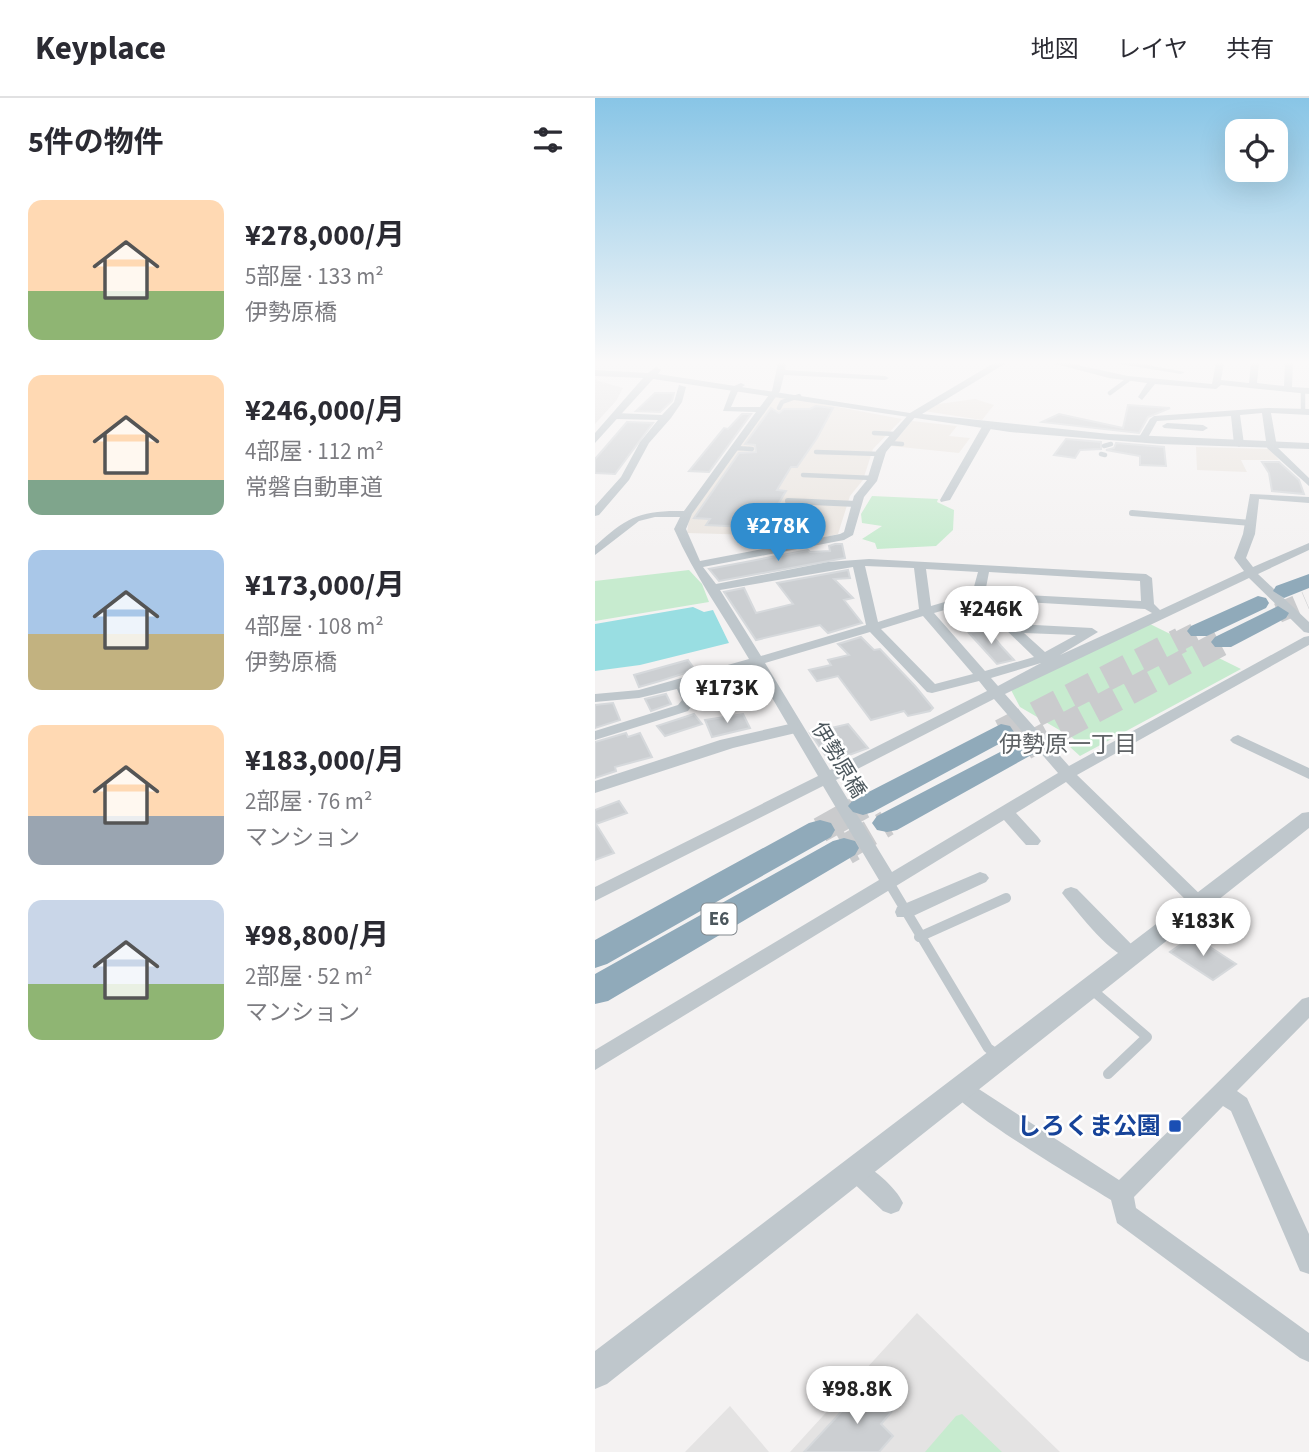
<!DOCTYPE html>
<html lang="ja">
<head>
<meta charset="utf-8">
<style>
  :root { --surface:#fff; --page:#f7f7f7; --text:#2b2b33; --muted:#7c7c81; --line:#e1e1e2; --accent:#308dcf }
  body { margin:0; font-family:"Source Sans 3","Noto Sans JP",sans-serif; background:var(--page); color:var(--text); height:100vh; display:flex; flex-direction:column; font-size:26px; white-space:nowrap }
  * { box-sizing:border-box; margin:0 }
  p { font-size:23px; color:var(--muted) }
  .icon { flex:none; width:38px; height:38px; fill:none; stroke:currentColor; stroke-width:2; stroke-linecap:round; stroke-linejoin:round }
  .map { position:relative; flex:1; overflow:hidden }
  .details { display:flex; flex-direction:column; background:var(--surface); width:595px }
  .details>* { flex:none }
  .tools { position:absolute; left:630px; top:21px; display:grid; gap:14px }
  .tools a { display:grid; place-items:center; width:63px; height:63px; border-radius:14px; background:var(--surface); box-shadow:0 7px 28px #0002; font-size:35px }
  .price { position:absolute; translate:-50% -60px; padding:0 16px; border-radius:24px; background:#fff; color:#222; font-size:23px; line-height:46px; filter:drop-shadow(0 2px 4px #0008) }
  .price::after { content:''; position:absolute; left:50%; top:42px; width:21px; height:16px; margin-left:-10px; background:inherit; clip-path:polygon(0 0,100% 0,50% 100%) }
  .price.current { background:var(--accent); color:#fff }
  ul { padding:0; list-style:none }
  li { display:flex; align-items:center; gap:21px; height:175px; padding:0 28px }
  li span { display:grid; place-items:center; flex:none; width:196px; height:140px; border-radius:14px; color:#555 }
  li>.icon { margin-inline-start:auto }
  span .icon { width:84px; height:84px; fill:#fffc; stroke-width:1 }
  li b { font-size:30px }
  h2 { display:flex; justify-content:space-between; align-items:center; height:84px; padding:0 28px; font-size:30px }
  header { display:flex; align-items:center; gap:42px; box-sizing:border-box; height:98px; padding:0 35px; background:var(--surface); border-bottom:2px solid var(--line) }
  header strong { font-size:33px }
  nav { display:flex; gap:38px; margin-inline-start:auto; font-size:24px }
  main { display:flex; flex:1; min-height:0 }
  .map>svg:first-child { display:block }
  .commercial { fill:#eae5e0 }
  .education { fill:#e4e3e3 }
  .green { fill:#c7ebcf }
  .water { fill:#99dee2 }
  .building { fill:#cccfd2; stroke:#d6d9dc; stroke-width:2 }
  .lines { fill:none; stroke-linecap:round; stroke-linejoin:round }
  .motorway-tunnel-far2 { stroke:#cacbcd; stroke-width:20; stroke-dasharray:20 10; stroke-linecap:butt }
  .motorway-tunnel-far1 { stroke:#cacbcd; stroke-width:26; stroke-dasharray:26 13; stroke-linecap:butt }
  .motorway-tunnel { stroke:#cacbcd; stroke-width:35; stroke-dasharray:35 18; stroke-linecap:butt }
  .service-far2 { stroke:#bfc7cc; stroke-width:4.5 }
  .service-far1 { stroke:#bfc7cc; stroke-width:6 }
  .service { stroke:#bfc7cc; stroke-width:10 }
  .minor { fill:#bfc7cc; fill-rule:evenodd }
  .tertiary { fill:#bfc7cc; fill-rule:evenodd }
  .motorway { fill:#90aaba; fill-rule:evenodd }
  .transit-dot { fill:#1a4fb4; stroke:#fff; stroke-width:2.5 }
  .labels { text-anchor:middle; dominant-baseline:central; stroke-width:5; stroke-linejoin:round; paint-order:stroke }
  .shield { fill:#fff; stroke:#82898e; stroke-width:2 }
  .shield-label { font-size:19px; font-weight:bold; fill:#4c575d }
  .street-label { font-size:21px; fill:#4c575d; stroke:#fff }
  .neighbourhood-label { font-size:23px; fill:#5f6366; stroke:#fff }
  .near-transit-label { font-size:24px; font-weight:bold; fill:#164399; stroke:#fff; text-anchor:end }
</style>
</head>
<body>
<header>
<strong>Keyplace</strong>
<nav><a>地図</a><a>レイヤ</a><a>共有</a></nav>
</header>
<main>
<section class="details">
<h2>5件の物件<svg class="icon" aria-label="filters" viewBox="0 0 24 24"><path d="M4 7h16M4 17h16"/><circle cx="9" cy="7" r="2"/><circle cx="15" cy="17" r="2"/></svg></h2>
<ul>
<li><span style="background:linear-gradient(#ffd9b3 65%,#8fb573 0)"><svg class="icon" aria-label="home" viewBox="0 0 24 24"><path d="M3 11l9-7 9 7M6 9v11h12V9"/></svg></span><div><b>¥278,000/月</b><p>5部屋 · 133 m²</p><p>伊勢原橋</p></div></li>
<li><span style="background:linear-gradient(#ffd9b3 75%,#7fa58c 0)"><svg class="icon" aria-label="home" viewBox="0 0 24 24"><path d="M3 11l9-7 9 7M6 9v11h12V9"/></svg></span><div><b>¥246,000/月</b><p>4部屋 · 112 m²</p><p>常磐自動車道</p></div></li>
<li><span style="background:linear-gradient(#a9c7e8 60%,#c2b280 0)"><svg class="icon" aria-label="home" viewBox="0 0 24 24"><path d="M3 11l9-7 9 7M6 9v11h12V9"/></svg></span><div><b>¥173,000/月</b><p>4部屋 · 108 m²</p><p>伊勢原橋</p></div></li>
<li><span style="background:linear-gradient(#ffd9b3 65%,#9aa5b1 0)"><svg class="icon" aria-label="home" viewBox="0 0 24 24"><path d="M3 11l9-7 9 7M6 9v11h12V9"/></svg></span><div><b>¥183,000/月</b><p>2部屋 · 76 m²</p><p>マンション</p></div></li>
<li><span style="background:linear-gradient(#c9d6e8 60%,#8fb573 0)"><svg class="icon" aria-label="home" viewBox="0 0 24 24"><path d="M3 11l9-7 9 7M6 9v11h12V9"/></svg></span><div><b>¥98,800/月</b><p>2部屋 · 52 m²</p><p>マンション</p></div></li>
</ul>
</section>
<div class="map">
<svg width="714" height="1354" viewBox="0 0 714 1354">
  <rect width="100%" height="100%" fill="#f4f2f2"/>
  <path class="commercial" d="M179,297L307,321L278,351L268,382L255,398L243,436L231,439L92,435L94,420Z
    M380,301L399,307L387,322L329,313L343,306Z
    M317,323L362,328L354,338L375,340L364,355L296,348Z
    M601,349L675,351L684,362H646L652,374L602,372Z"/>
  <path class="education" d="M0,282L28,290L21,303L0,326Z
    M322,1215L465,1354H195Z
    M135,1308L174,1354H90Z"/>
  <path class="green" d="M277,398L343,401L342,404L359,412L358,432L341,448L282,451L280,445L267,441L287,428L267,425L266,416Z
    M94,472L107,486L114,504L0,523V483Z
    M553,525L646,571L485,658L475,649L483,646L478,640L425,609L416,592Z
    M367,1316L407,1354H330L361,1318Z"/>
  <path class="water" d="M98,509L109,514L118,512L134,545L45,567L0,573V526Z"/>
  <path class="building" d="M60,295H79L77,303L65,314L41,313Z
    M533,307L575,310L553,319L544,335L447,324L464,316L528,330Z
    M221,308L238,310L222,340L202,369H196L182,392L191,393L173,423L157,422L153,429L111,427L115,421L99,420L144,355L161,354L160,347L150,346L176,310L184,315L189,311H215Z
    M147,316H156L114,374L94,373L129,330L133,331Z
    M32,324L58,325L20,376L0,375V361Z
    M471,341L506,344V351L485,352L480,360L459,357Z
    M521,345L569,349L571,368L545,367V358L511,352L519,350Z
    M667,364H684L704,382L709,396L677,393L674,375Z
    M240,446H247L250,460L124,483L114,471L213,452L215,454L235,453L234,448Z
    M253,472L255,480L239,481L258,500L249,502L267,525L233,535L225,527L161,542L129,494L149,490L161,515L198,506L182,485Z
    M392,531L406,548L419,562L402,566L374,535Z
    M266,539L279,552L285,551L320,588L338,610L335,613L313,618L309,613L276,622L243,578L222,583L214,572L236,567L233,562L254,557L243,546Z
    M93,562L100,572L65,583L44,589L39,577Z
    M71,596L76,606L56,613L50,601Z
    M18,605L25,622L0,630V607Z
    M99,616L107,626L70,638L62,628Z
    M148,616L155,630L117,639L110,622Z
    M253,626L273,650L235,664L215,635Z
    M31,635L33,639L45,635L57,659L20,669L21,673L0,680V644Z
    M24,703L32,715L1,726L19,755L0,762V712Z
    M598,838L641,866L618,882L575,854Z
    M273,1285L299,1311L286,1326L298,1338L284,1354H209Z"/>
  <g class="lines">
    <path class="motorway-tunnel-far2" d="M683,515L711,503
      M582,544L604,533"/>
    <path class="motorway-tunnel-far1" d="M406,634L586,542
      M430,649L628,544
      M225,732L268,708
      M253,748L292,725"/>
    <path class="motorway-tunnel" d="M249,750L256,746"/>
    <path class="service-far2" d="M708,292V313
      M515,295L534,281
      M184,310L187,304L204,298
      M279,335L299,336
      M292,345L307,346
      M509,348L516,346
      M139,350L157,351
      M221,354L285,356
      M506,356L510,357
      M208,377L278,380"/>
    <path class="service-far1" d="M193,403L262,406
      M537,415L656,425"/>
    <path class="service" d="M293,783L393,950L403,957
      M324,839L411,800
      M496,891L552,939L513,976"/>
    <path class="minor" d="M183,265H191L190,272L290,278L294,280L290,282L189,277L185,293L97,416L91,431L105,463L245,436L249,434L259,398L272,382L281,353L314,316L321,318L291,354L282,383L269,399L258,437L249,442L108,469L121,486L233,464L274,461L551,476L557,480L559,506L565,512L649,473L639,460L648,436L655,396L714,399V405L664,401L660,436L651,460L658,469L714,445V452L663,476L714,524V535L709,534L654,480L410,596L474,668L709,539L714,538V547L482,677L609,800L612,804L609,808H597L471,684L421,715L443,739L446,743L443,747H431L409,722L0,972V952L284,782L228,688L0,803V789L223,678L159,569L94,588L101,602L93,613L0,642V633L83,607L87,602L82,591L44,600L0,604V596L44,592L154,561C129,518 99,477 79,431L85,419H60L44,423L0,457V448C32,419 45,412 89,413L161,314L128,313L137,289L146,285L150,287L144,291L136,309H165L177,293ZM270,468L319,470L324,511L283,524ZM258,469L271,527L166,558L125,492ZM331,471L383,474L377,496L336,508ZM394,474L545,483L546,503L390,495ZM395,502L550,511L557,515L465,557L503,534L497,530L420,526ZM381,503L439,559L390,573L339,515ZM328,518L378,576L340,586L286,531ZM275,534L332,594L337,595L384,583L392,593L235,672L170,565ZM429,535L481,537L450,554ZM446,565L403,588L396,580ZM399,601L463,675L297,774L241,682Z
      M457,265H473L533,278L617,286L621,265H629L626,282L654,285L656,265H664L662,285L689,288L690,265H698L697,289L714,290V296L626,287L621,291L560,286L547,302L543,299L552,285L514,280Z
      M519,265H542L590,274L586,276Z
      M84,287L91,289L87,304L76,320L54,345L34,382L4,417L0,418V408L26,379L45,344L63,322L21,321L17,318L21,315L67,317L79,304Z
      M672,310L714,311V317L676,315L682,349L714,380V388L672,350L667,315L645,317L649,346L644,349L639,346L636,318L562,323L551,343L543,341L555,321L559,318Z
      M393,324L398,327L355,402L346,404L345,402L388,327Z
      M572,325L608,327L613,330L608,333L569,330L567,328Z
      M643,637L714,670V681L638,645L635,642L638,639Z
      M385,774L391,776L394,780L391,784L316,819H302L300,814L302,809Z
      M476,789L482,791L546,856L543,861C522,867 484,815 470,799L467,795L470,791Z
      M714,899V920L642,993L652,1000L714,1136V1176L705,1173L636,1013L628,1008L539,1099L541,1110L714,1235V1264L705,1260L522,1125L516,1102C487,1084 365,1012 354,990L357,984L365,981L373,984L524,1082L707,901Z
      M260,1062C276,1068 301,1089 308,1105L304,1113L296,1116L288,1113L252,1079L248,1072L252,1065Z"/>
    <path class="tertiary" d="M399,265H411L327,316L514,336L714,345V351L564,346L415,334L58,281L0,345V335L48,280L0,278V272L53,275L61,269L66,272L63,276L315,315Z
      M199,625L208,630L205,634L138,650L0,695V683L125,642Z
      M714,714V730L12,1286L0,1291V1253L707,715Z"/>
    <path class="motorway" d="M714,476V490L689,500L678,493L681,488Z
      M663,498L671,500L674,505L671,510L612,538H596L592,533L596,528Z
      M683,508L694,515L691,520L636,549H620L616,544L620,539Z
      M406,626L415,628L419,634L415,640L278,714L268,717L258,714L253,708L258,702Z
      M430,641L440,643L444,649L440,655L302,732L292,734L282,732L277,725L282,718Z
      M225,722L236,725L240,732L236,739L12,866L0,870V842L214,725Z
      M249,740L260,743L264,750L260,757L13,903L0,906V876L238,743Z"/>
  </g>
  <linearGradient id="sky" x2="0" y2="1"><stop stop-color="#88c5e6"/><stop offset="0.58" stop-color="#faf9f9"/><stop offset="1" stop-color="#faf9f9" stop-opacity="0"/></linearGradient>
  <rect width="714" height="455" fill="url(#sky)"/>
  <rect class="transit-dot" x="573" y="1021" width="14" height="14" rx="3.5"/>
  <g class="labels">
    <rect class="shield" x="106.5" y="805.5" width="35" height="31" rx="5"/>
    <g class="shield-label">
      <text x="124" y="821">E6</text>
    </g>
    <g class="street-label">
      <text transform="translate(244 662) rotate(59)">伊勢原橋</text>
    </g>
    <g class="neighbourhood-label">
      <text x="473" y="646">伊勢原一丁目</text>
    </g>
    <g class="near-transit-label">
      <text x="566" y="1028">しろくま公園</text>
    </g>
  </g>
</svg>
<div class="tools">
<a><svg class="icon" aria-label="locate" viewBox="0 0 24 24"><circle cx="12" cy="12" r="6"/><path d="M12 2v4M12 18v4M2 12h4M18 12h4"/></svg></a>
</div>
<b class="price current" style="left:183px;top:465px">¥278K</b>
<b class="price" style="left:396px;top:548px">¥246K</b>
<b class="price" style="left:132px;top:627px">¥173K</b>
<b class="price" style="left:608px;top:860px">¥183K</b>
<b class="price" style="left:262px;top:1328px">¥98.8K</b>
</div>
</main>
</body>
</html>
